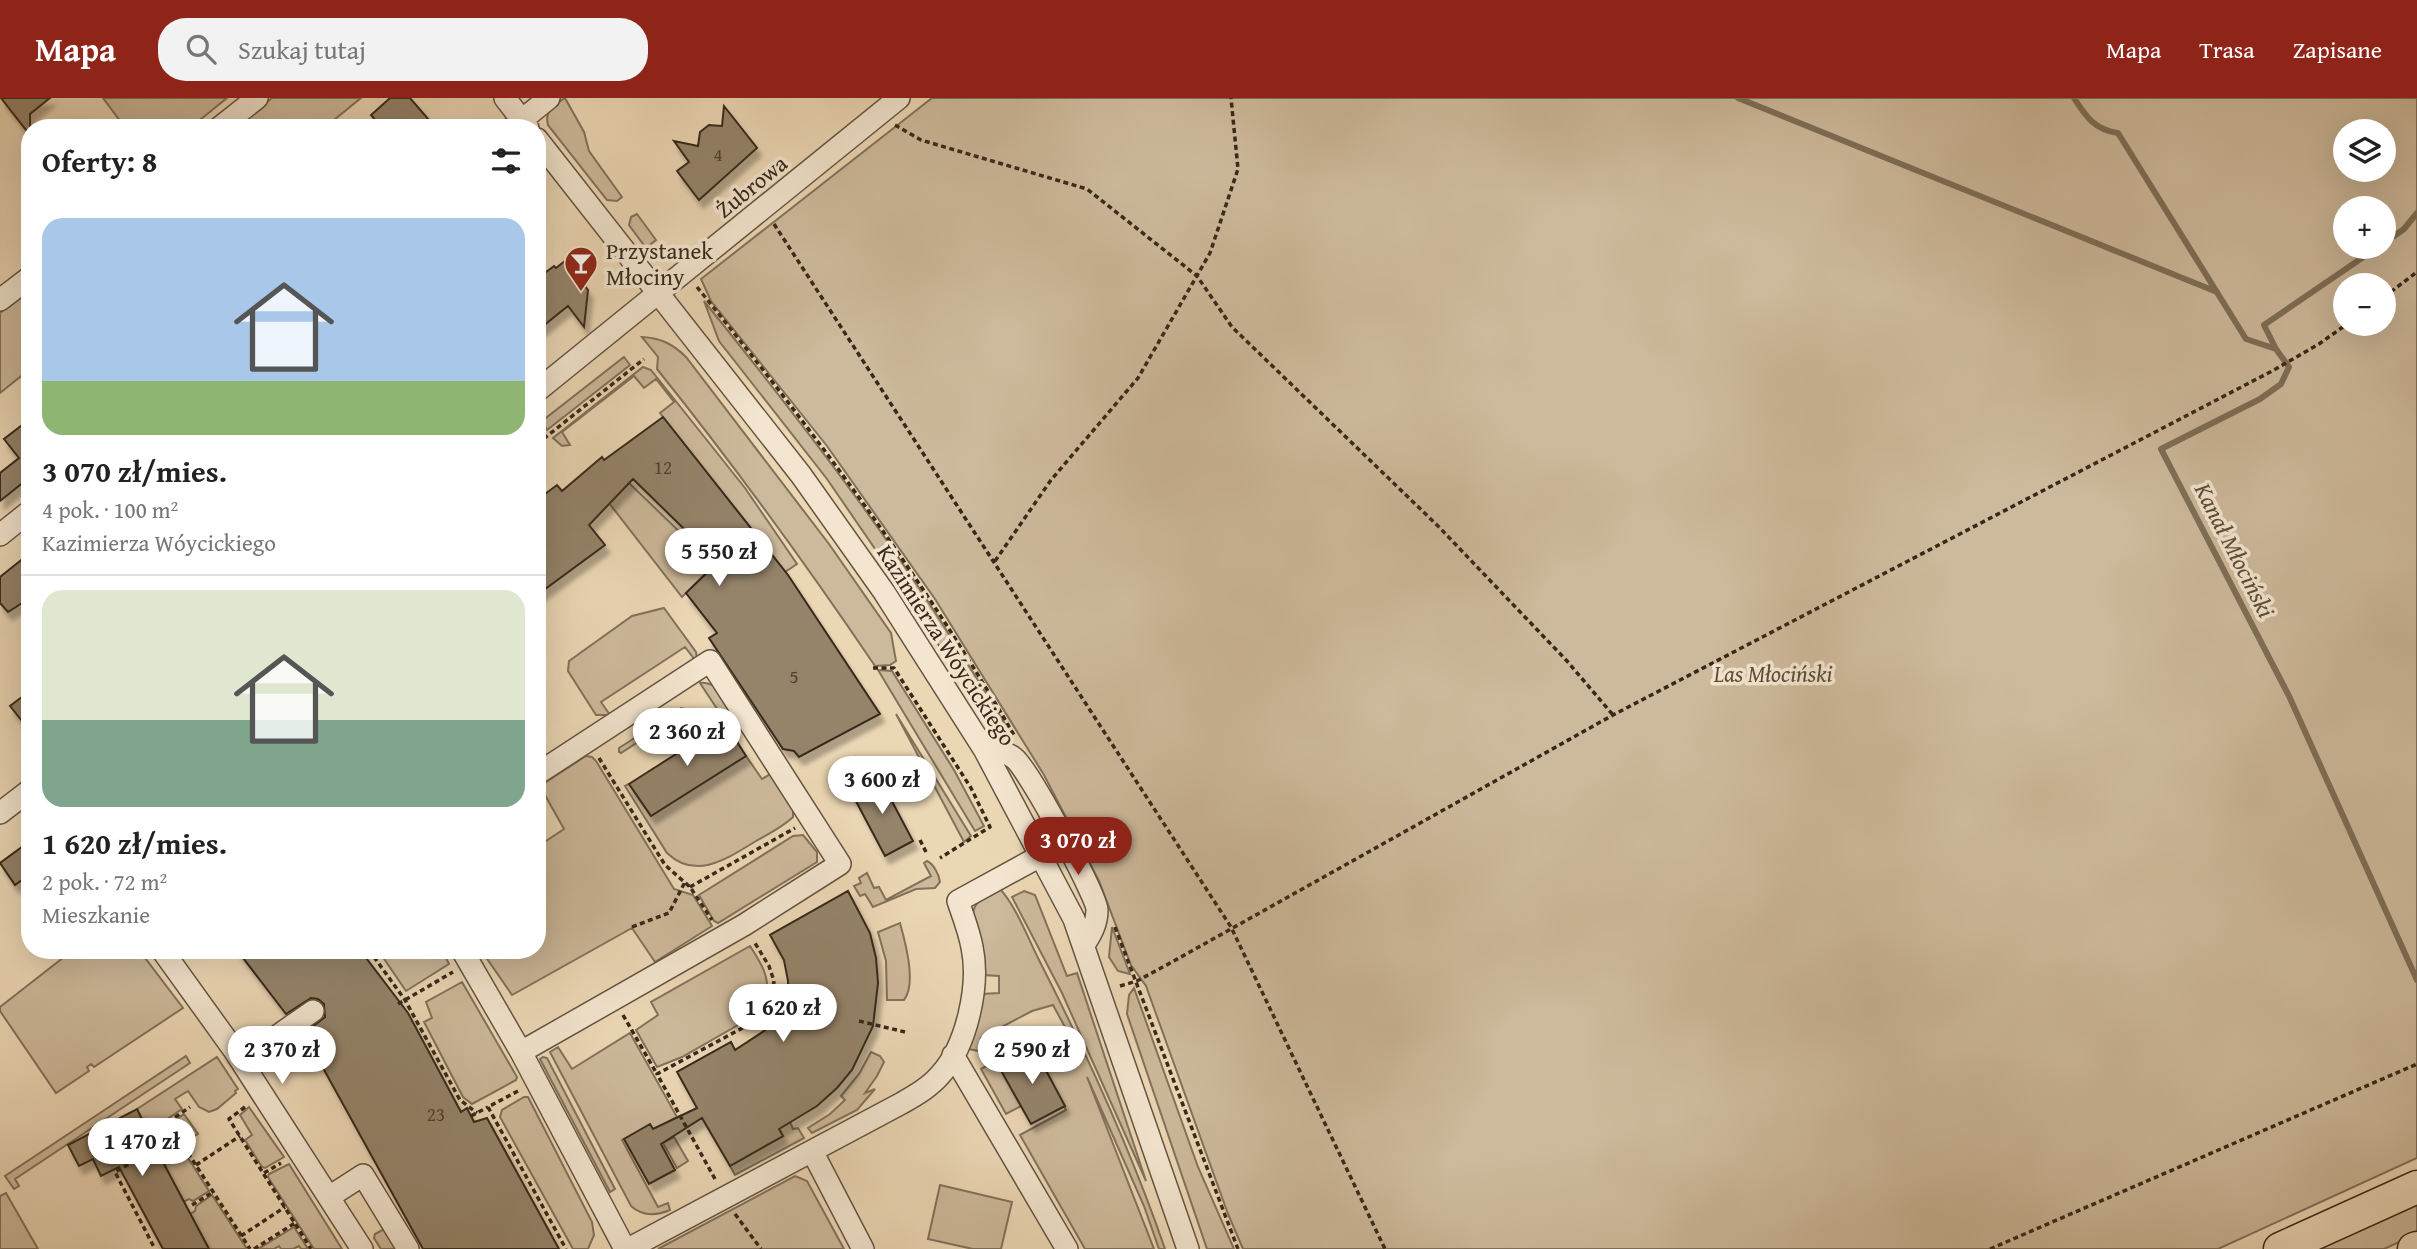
<!DOCTYPE html>
<html lang="pl">
<head>
<meta charset="utf-8">
<style>
  :root { --surface:#fff; --page:#f2f2f2; --text:#222; --muted:#767676; --line:#e0e0e0; --accent:#8f2418 }
  body { margin:0; font-family:"Gentium Book Plus",serif; background:var(--page); color:var(--text); height:100vh; display:flex; flex-direction:column; font-size:26px; white-space:nowrap }
  * { box-sizing:border-box; margin:0 }
  p { font-size:23px; color:var(--muted) }
  .icon { flex:none; width:38px; height:38px; fill:none; stroke:currentColor; stroke-width:2; stroke-linecap:round; stroke-linejoin:round }
  .map { position:relative; flex:1; overflow:hidden }
  .side { position:absolute; left:21px; top:21px; width:525px; height:840px; display:flex; flex-direction:column; background:var(--surface); border-radius:28px; box-shadow:0 7px 28px #0002 }
  .side>* { flex:none }
  .buttons { position:absolute; left:2333px; top:21px; display:grid; gap:14px }
  .buttons a { display:grid; place-items:center; width:63px; height:63px; border-radius:50%; background:var(--surface); box-shadow:0 7px 28px #0002; font-size:35px }
  .price { position:absolute; translate:-50% -60px; padding:0 16px; border-radius:24px; background:#fff; color:#222; font-size:23px; line-height:46px; filter:drop-shadow(0 2px 4px #0008) }
  .price::after { content:''; position:absolute; left:50%; top:42px; width:21px; height:16px; margin-left:-10px; background:inherit; clip-path:polygon(0 0,100% 0,50% 100%) }
  .price.selected { background:var(--accent); color:#fff }
  ul { padding:0; list-style:none }
  li { display:grid; align-content:center; gap:14px; height:371px; padding:0 21px }
  li+li { border-top:2px solid var(--line) }
  li span { display:grid; place-items:center; height:217px; border-radius:21px; color:#555 }
  li>.icon { margin-inline-start:auto }
  span .icon { width:126px; height:126px; fill:#fffc; stroke-width:1 }
  li b { font-size:30px }
  h2 { display:flex; justify-content:space-between; align-items:center; height:84px; padding:0 21px; font-size:30px }
  header { display:flex; align-items:center; gap:42px; box-sizing:border-box; height:98px; padding:0 35px; background:var(--accent); color:#fff }
  header strong { font-size:33px }
  nav { display:flex; gap:38px; margin-inline-start:auto; font-size:24px }
  .search { width:490px; height:63px; background:var(--page); display:flex; align-items:center; gap:18px; box-sizing:border-box; padding:0 24px; border-radius:28px; color:var(--muted); font-size:26px }
  .map>svg:first-child { display:block }
  .green { fill:#cdb99b; stroke:#82715a; stroke-width:2; fill-rule:evenodd }
  .lines { fill:none; stroke-linecap:round; stroke-linejoin:round }
  .stream { stroke:#7e6e57; stroke-width:6 }
  .building { fill:#95836b; stroke:#36291a; stroke-width:2; filter:url(#shadow) }
  .minor-casing { stroke:#645441; stroke-width:24 }
  .highway-casing { stroke:#36291a; stroke-width:35 }
  .path { stroke:#36291a; stroke-width:3.5; stroke-dasharray:5 3.5; stroke-linecap:butt }
  .minor { stroke:#f3e5cf; stroke-width:21 }
  .highway { stroke:#ecd7b5; stroke-width:32 }
  .labels { text-anchor:middle; dominant-baseline:central; stroke-width:7; stroke-linejoin:round; paint-order:stroke }
  .number-label { font-size:19px; fill:#4e402e }
  .street-label { font-size:23px; fill:#36291a; stroke:#f3e5cf }
  .poi-label { font-size:23px; fill:#36291a; stroke:#f3e5cf; text-anchor:start }
  .park-label { font-size:23px; font-style:italic; fill:#5c4d3a; stroke:#f3e5cf }
  .water-label { font-size:24px; font-style:italic; fill:#5a4c39; stroke:#f3e5cf }
</style>
</head>
<body>
<header>
<strong>Mapa</strong>
<div class="search"><svg class="icon" aria-label="search" viewBox="0 0 24 24"><circle cx="10" cy="10" r="6"/><path d="M15 15l6 6"/></svg>Szukaj tutaj</div>
<nav><a>Mapa</a><a>Trasa</a><a>Zapisane</a></nav>
</header>
<div class="map">
<svg width="2417" height="1151" viewBox="0 0 2417 1151">
  <defs>
    <filter id="shadow"><feDropShadow dx="4.5" dy="8" stdDeviation="2" flood-color="#0004"/></filter>
  </defs>
  <rect width="100%" height="100%" fill="#ecd7b5"/>
  <filter id="stains"><feTurbulence type="fractalNoise" baseFrequency=".00286" numOctaves="4"/><feColorMatrix values="0 0 0 0 .2 0 0 0 0 .09 0 0 0 0 .02 0 0 0 .5 -.17"/></filter>
  <radialGradient id="worn" r=".72"><stop offset=".6" stop-color="#630" stop-opacity="0"/><stop offset="1" stop-color="#630" stop-opacity=".3"/></radialGradient>
  <path class="green" d="M103,0H227L190,30H120L123,27Z
    M272,0H361L324,30H235Z
    M565,0L584,34L589,53L622,99L617,103L607,102L548,27C544,12 554,7 565,0Z
    M932,0H2417V1060L2218,1151H1243L1228,1116L1146,888L1131,867L1099,783L1044,677L935,501L827,348L711,203L701,181ZM2384,33V72H2345V33ZM2384,110V149H2345V110ZM2345,187H2384V226H2345Z
    M637,116L656,142L646,150L629,127L631,119Z
    M30,192V271L0,295V215Z
    M704,203C758,270 812,338 863,409C914,479 960,553 1005,626L1003,628L973,601L906,496L827,381L719,243Z
    M642,239C661,240 673,246 686,259L829,446L891,535L896,563L890,567L875,568C806,466 734,367 657,271L658,259Z
    M624,259L630,267L547,332L542,323Z
    M643,269L651,272L745,390L797,466L752,496L776,463L660,315L674,304L656,281L644,290L634,278L562,334L570,347L562,348L553,340Z
    M629,385L714,467L682,499L609,405Z
    M664,510L696,554L697,560L695,562L685,549L601,604L610,617H596L568,573L569,563L632,518Z
    M878,572L892,573L954,672L984,728L975,733Z
    M700,585C719,583 726,603 735,617L725,623Z
    M681,610L684,611V615L655,633L652,629Z
    M896,616L971,738L964,744Z
    M647,632L650,636L621,655L619,654V650Z
    M586,658L592,659L596,663L674,791L693,797L712,828L655,864L632,830L512,897L481,852H537V749L564,731L541,690L546,684Z
    M746,658L762,681L774,674L793,712V719C783,729 768,736 756,743C728,760 696,783 667,755L625,688L629,686L651,718Z
    M803,737L817,754V764L718,825L714,823L699,797L793,738Z
    M927,763C934,766 939,777 940,784L935,790L916,791L873,809L865,796L860,798L854,788L861,785L859,780L867,775L874,790L879,789L886,802L931,778L924,765Z
    M999,790C1015,806 1028,840 1038,860C1086,954 1131,1052 1165,1151H1159L1144,1108L1087,979L1154,1151H1085L1020,1037L1066,1012L1032,945L1065,929L1053,907L1032,913L981,940L979,953L968,951L982,896L999,895V878L983,877L973,816C974,802 988,797 999,790Z
    M1024,793L1035,797L1067,878L1077,875L1146,1083L1062,895L1012,799Z
    M900,825C905,843 917,886 904,902H887L886,863L878,834Z
    M1112,829L1130,876L1118,873L1109,859Z
    M750,848C768,876 776,891 752,919L682,959L657,969L636,932L658,917L651,904Z
    M73,852H139L183,910L94,969L91,966L87,969L89,973L56,995L0,913V909Z
    M378,852H442L449,866L406,893Z
    M462,884L517,979L516,982L472,1006L463,999L424,924L432,920L426,904Z
    M1134,890L1198,1069L1234,1151H1207L1127,916L1129,897Z
    M630,935L677,1019L653,1032L650,1027L622,1042L658,1109L668,1105L670,1112C656,1118 643,1119 631,1108L550,954L558,949L572,971Z
    M871,954L880,958L884,964L877,978L865,995L875,991L857,1012L812,1035L808,1030L830,1016L845,1002L841,998L859,976Z
    M1010,955L1013,961L1000,969L1021,1008L1006,1016L981,971Z
    M186,958L190,965L15,1081L19,1088L14,1091L5,1078Z
    M217,959L238,991L235,993L236,995L217,1011L209,1014L199,1009L188,993L175,1001L182,1011L148,1034L137,1011Z
    M543,959L547,960L615,1091L610,1094L540,961Z
    M524,999H528L592,1124L594,1137L588,1151H573L500,1019L502,1012Z
    M249,1009L284,1059L265,1070L262,1069L245,1042L252,1037L240,1017Z
    M184,1016L198,1036L184,1044L172,1024Z
    M790,1024L793,1031L798,1030L804,1040L735,1077L730,1068L783,1038L779,1030Z
    M167,1027L209,1093L193,1103L189,1101L183,1104L157,1053L172,1045L165,1029Z
    M674,1039L688,1063L677,1070L663,1045Z
    M289,1066L342,1151H314L268,1079L269,1076Z
    M795,1078L807,1083L844,1151H658Z
    M940,1087L1012,1104L1001,1151H973L928,1141Z
    M6,1095L38,1151H0V1098Z
    M212,1097L247,1151H209L190,1116L195,1113L196,1108Z
    M2417,1102V1136L2384,1151H2310Z
    M294,1129L308,1151H301L299,1148L293,1151H281L279,1148L274,1151H258Z
    M386,1130L398,1151H381L374,1140L375,1136Z"/>
  <g class="lines">
    <path class="stream" d="M1738,0L2217,194
      M2074,0C2086,19 2095,32 2118,35L2246,241L2276,251
      M2384,145L2404,131L2417,115
      M2378,149L2264,227L2276,251L2289,269L2281,286L2260,301L2161,351L2289,598L2417,882"/>
  </g>
  <path class="building" d="M1,0H50L30,16V37Z
    M390,0H410L436,30H382L371,17Z
    M724,8L757,50L699,102L677,73L689,64L674,43L698,48L700,34L709,27L722,28Z
    M565,163L588,192L584,229L568,208L537,233V181L554,168L556,170Z
    M663,319L788,477L880,616L799,659L794,653L783,651L709,540L717,535L686,495L718,464L633,381L589,427L605,447L537,497V402L557,387L562,393L602,359L604,362Z
    M30,321V379L0,403V375L19,360L4,341Z
    M30,455V500L8,514L0,505V479Z
    M30,593V633L10,608Z
    M725,625L746,658L651,718L629,686L676,656L669,644L686,633L694,645Z
    M878,677L913,743L885,758L850,692Z
    M30,743V776L15,787L0,765Z
    M848,793L870,835L876,860L878,885L873,928L852,972L837,990L817,1008L779,1031L783,1038L730,1068L702,1020L661,1046L675,1072L649,1086L624,1041L650,1026L653,1031L697,1010L677,974L731,944L735,952L770,929L783,913L788,893V883L784,862L770,837Z
    M237,852H360L408,915L461,1014L467,1010L474,1024L487,1020L559,1151H423L317,959L302,937L325,919L324,906L318,901L311,900L286,916Z
    M1034,950L1065,1008L1031,1026L999,969Z
    M137,1011L164,1066L209,1151H163L119,1069L101,1078L93,1061L79,1068L68,1047Z"/>
  <g class="lines">
    <defs>
      <path id="minor" d="M505,0L528,30
        M219,30L257,0
        M512,30L549,0
        M537,41L801,377L884,494L984,651L1074,821L1188,1151
        M0,202L30,179
        M537,293L899,0
        M0,437L30,413
        M984,651C994,652 1006,653 1014,660C1028,670 1097,798 1097,812C1097,826 1091,836 1084,847
        M0,715L30,692
        M162,852L234,952L362,1151
        M462,852L521,954L625,1151
        M280,936L313,913
        M521,954L744,827L840,766L710,563L537,676
        M953,957L1067,1151
        M812,1053L863,1151
        M329,1099L363,1077L408,1151
        M628,1151L902,1005C916,997 930,989 941,976C967,947 980,887 972,849C969,833 963,818 958,803L1042,757"/>
      <path id="highway" d="M2280,1151L2417,1089
        M2414,1151L2417,1150"/>
    </defs>
    <use href="#minor" class="minor-casing"/>
    <use href="#highway" class="highway-casing"/>
    <path class="path" d="M895,27L921,42L1087,91L1197,178L1232,229L1438,428L1567,563L1613,617
      M774,126L1231,829L1385,1151
      M662,145L673,159
      M697,189C812,331 922,478 1014,637
      M2384,199L2417,174
      M537,346L644,261
      M995,463L1051,382L1138,280L1210,155L1238,71L1231,0
      M873,570H894L971,690L990,729L940,760
      M599,660L665,767L690,789L712,822
      M920,742L926,754
      M690,789L795,730
      M632,829L669,815L685,784
      M1115,829L1238,1151
      M369,852L405,902L460,1002L477,1015
      M1120,888L1137,883L1172,864L1613,617L2274,272L2319,246L2347,226
      M772,899L786,903
      M398,906L453,874
      M623,917L657,976
      M859,923L905,934
      M518,993L488,1009L566,1151
      M245,1009L229,1021L311,1151
      M471,1018L488,1009
      M168,1024L190,1009
      M149,1036L168,1024L250,1151
      M156,1051L169,1044L161,1028
      M142,1061L141,1059L115,1074L155,1151
      M196,1067L240,1038
      M264,1075L281,1065
      M715,1081L657,976L748,927L765,913L772,899L774,883L769,868L755,845
      M192,1107L213,1094
      M735,1116L761,1151
      M241,1138L285,1109
      M254,1151L295,1125
      M1990,1151L2417,966"/>
    <use href="#minor" class="minor"/>
    <use href="#highway" class="highway"/>
  </g>
  <defs>
    <symbol id="bar-pin" viewBox="-11 -11 22 30"><path d="M0 17L-7.5 6A9.5 9.5 0 1 1 7.5 6Z" fill="#8f2418" stroke="#f3e5cf"/><path d="M-6-5H6L.8 .8V4.5H3.5V6h-7V4.5H-.8V.8Z" fill="#fff"/></symbol>
  </defs>
  <g fill-rule="evenodd">
    <use href="#bar-pin" x="562" y="146" width="38" height="52"/>
  </g>
  <g class="labels">
    <g class="number-label">
      <text x="718" y="56">4</text>
      <text x="663" y="369">12</text>
      <text x="794" y="578">5</text>
      <text x="436" y="1016">23</text>
    </g>
    <g class="street-label">
      <text transform="translate(751 88) rotate(-39)">Żubrowa</text>
      <text transform="translate(947 547) rotate(57)">Kazimierza Wóycickiego</text>
    </g>
    <g class="poi-label">
      <text x="606" y="152">Przystanek<tspan x="606" dy="26">Młociny</tspan></text>
    </g>
    <g class="park-label">
      <text x="1773" y="575">Las Młociński</text>
    </g>
    <g class="water-label">
      <text transform="translate(2235 452) rotate(63)">Kanał Młociński</text>
    </g>
  </g>
  <rect width="100%" height="100%" filter="url(#stains)"/>
  <rect width="100%" height="100%" fill="url(#worn)"/>
</svg>
<div class="buttons">
<a><svg class="icon" aria-label="layers" viewBox="0 0 24 24"><path d="M12 4l9 5-9 5-9-5zM3 14l9 5 9-5"/></svg></a>
<a>+</a>
<a>−</a>
</div>
<b class="price" style="left:719px;top:490px">5 550 zł</b>
<b class="price" style="left:687px;top:670px">2 360 zł</b>
<b class="price" style="left:882px;top:718px">3 600 zł</b>
<b class="price selected" style="left:1078px;top:779px">3 070 zł</b>
<b class="price" style="left:783px;top:946px">1 620 zł</b>
<b class="price" style="left:282px;top:988px">2 370 zł</b>
<b class="price" style="left:1032px;top:988px">2 590 zł</b>
<b class="price" style="left:142px;top:1080px">1 470 zł</b>
<section class="side">
<h2>Oferty: 8<svg class="icon" aria-label="filters" viewBox="0 0 24 24"><path d="M4 7h16M4 17h16"/><circle cx="9" cy="7" r="2"/><circle cx="15" cy="17" r="2"/></svg></h2>
<ul>
<li><span style="background:linear-gradient(#a9c7e8 75%,#8fb573 0)"><svg class="icon" aria-label="home" viewBox="0 0 24 24"><path d="M3 11l9-7 9 7M6 9v11h12V9"/></svg></span><div><b>3 070 zł/mies.</b><p>4 pok. · 100 m²</p><p>Kazimierza Wóycickiego</p></div></li>
<li><span style="background:linear-gradient(#dfe7d0 60%,#7fa58c 0)"><svg class="icon" aria-label="home" viewBox="0 0 24 24"><path d="M3 11l9-7 9 7M6 9v11h12V9"/></svg></span><div><b>1 620 zł/mies.</b><p>2 pok. · 72 m²</p><p>Mieszkanie</p></div></li>
</ul>
</section>
</div>
</body>
</html>
